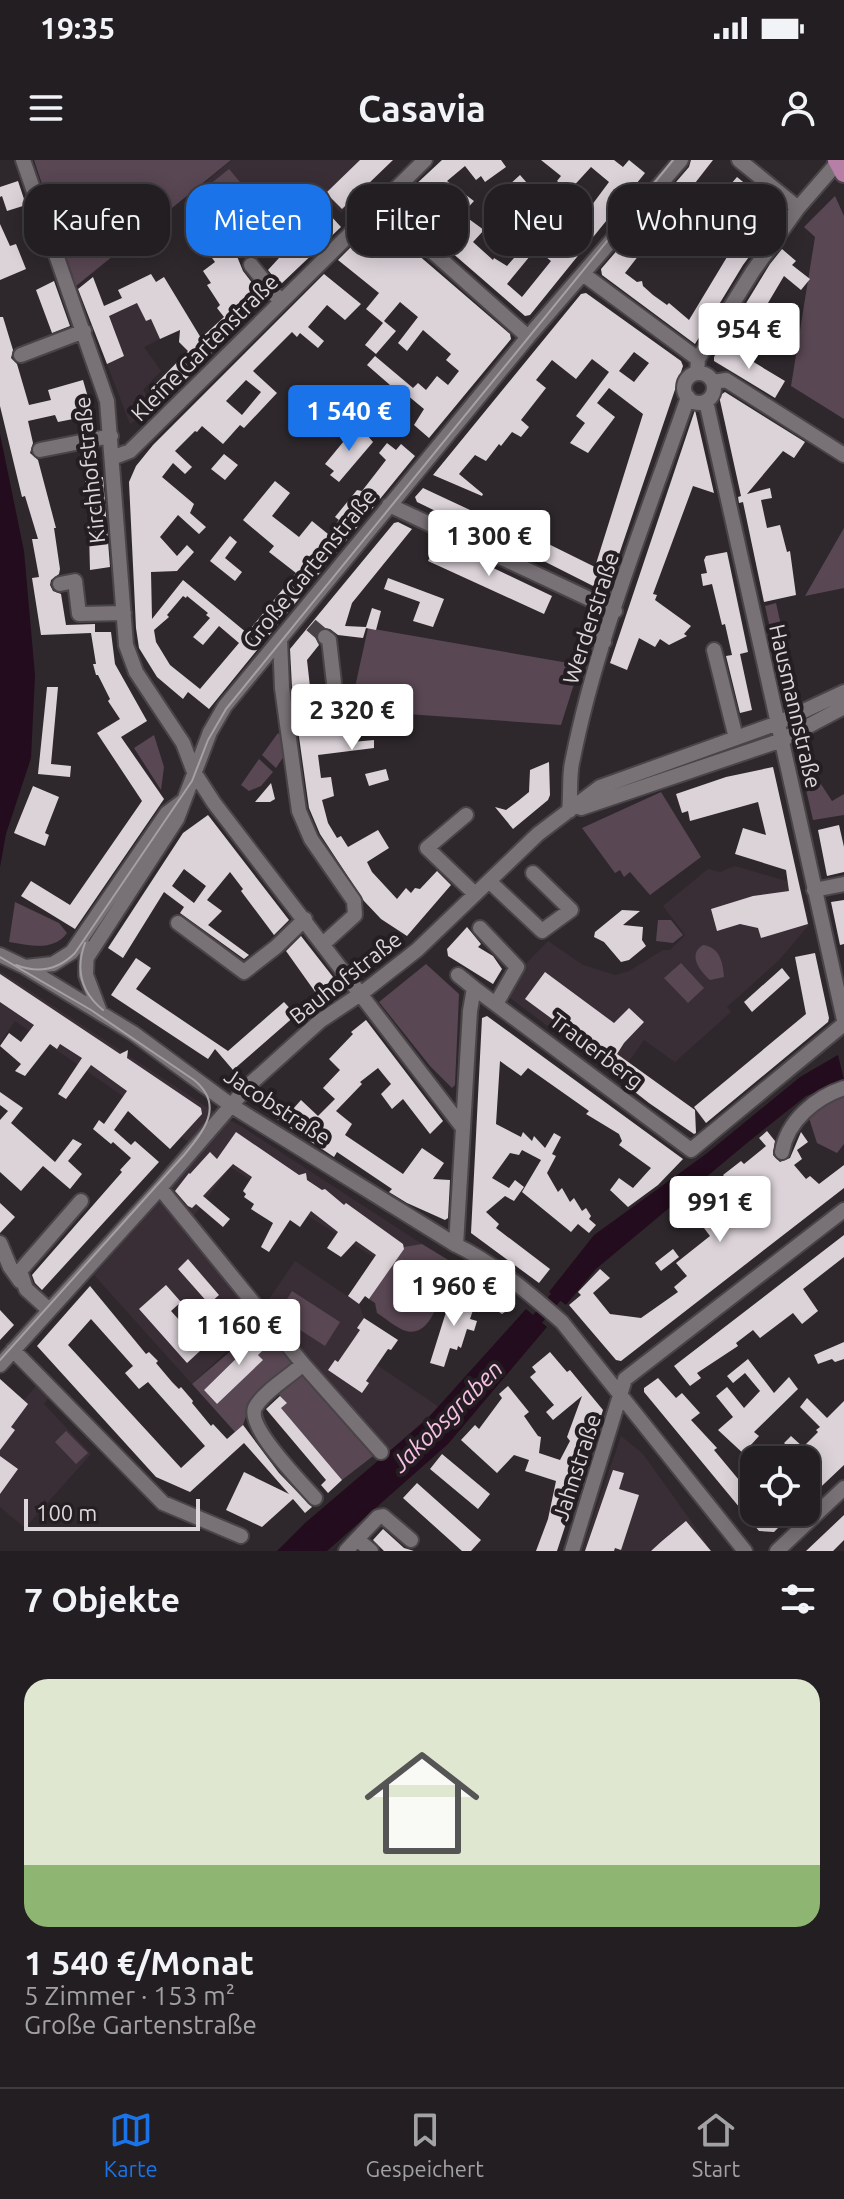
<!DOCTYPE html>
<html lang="de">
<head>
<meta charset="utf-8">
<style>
  :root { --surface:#221e21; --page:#2e2b2e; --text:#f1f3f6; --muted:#a2a2a5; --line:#3f3c3f; --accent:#1a73e8 }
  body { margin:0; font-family:Ubuntu,sans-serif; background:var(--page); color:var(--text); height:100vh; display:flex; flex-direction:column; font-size:30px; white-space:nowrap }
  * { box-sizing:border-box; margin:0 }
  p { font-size:26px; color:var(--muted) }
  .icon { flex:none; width:44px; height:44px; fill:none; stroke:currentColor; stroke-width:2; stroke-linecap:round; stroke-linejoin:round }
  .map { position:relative; height:1391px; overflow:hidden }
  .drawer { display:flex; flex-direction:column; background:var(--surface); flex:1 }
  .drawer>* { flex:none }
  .top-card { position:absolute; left:24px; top:24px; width:796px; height:72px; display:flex; gap:16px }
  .fabs { position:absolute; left:740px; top:1286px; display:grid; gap:16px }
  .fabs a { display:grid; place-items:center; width:80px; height:80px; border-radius:16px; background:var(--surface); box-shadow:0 4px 20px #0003,0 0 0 2px var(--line); font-size:40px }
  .scale { position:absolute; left:24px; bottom:20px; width:176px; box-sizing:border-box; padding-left:8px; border:4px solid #dcd7da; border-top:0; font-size:22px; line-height:28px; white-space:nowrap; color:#dcd7da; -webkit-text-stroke:6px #241e22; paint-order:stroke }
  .price { position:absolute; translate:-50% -68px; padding:0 18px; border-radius:8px; background:#fff; color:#222; font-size:26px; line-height:52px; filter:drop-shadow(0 2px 4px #0008) }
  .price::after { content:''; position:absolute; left:50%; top:48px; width:24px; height:18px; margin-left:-12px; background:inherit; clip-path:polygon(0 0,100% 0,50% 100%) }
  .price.selected { background:var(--accent); color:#fff }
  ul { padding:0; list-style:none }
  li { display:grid; align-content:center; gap:16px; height:424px; padding:0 24px }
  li+li { border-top:2px solid var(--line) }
  li span { display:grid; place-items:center; height:248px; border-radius:24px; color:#555 }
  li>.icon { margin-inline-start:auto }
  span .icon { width:144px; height:144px; fill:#fffc; stroke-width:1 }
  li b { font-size:34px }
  h2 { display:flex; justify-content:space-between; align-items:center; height:96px; padding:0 24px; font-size:34px }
  .chip { padding:0 28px; border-radius:24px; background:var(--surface); box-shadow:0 4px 20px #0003,0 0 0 2px var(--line); font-size:28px; line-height:72px }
  .chip.selected { background:var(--accent); color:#fff }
  .status { display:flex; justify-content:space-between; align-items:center; height:56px; padding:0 40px; background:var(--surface); direction:ltr }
  .status svg { height:22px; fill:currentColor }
  header { display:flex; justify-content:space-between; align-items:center; height:104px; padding:0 24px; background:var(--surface); font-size:36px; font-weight:700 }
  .menu { display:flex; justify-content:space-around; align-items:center; height:112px; border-top:2px solid var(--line); background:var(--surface); font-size:22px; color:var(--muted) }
  .menu a { display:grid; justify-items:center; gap:4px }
  .menu .selected { color:var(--accent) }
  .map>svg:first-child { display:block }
  .built { fill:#3a2e36 }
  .green { fill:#594753 }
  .water { fill:#230c1d }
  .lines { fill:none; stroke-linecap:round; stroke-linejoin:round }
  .canal { stroke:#230c1d; stroke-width:12 }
  .building { fill:#dcd3d9; fill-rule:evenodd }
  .minor-tunnel { stroke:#484246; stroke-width:14; stroke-dasharray:14 7; stroke-linecap:butt }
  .minor-casing { stroke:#494447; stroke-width:18 }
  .major-casing { stroke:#494447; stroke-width:22 }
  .minor { stroke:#787176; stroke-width:14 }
  .major { stroke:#b67fa6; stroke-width:18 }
  .tram { stroke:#a5a0a3; stroke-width:2 }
  .labels { text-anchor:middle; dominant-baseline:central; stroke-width:8; stroke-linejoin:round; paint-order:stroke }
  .street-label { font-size:22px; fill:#dcd7da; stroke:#241e22 }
  .water-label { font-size:24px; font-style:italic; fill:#f7c0e5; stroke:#241e22 }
</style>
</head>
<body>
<div class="status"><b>19:35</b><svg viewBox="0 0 49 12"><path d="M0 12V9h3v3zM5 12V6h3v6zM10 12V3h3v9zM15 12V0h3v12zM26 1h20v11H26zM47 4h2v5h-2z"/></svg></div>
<header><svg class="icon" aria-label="menu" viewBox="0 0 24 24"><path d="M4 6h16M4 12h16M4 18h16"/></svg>Casavia<svg class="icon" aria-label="person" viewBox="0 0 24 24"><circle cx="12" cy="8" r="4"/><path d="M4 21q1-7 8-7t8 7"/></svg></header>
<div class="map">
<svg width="844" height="1391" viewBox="0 0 844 1391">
  <rect width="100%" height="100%" fill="#2e282c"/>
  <path class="built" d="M232,0H393L341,53L318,30L303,45L295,37L281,51L276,46L245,76L202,25Z
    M113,142L118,152L137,143L146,161L151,159L160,179L144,187L161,211L143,230L155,248L130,264L99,183L117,175L105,146Z
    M735,706L800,725L809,765L779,800L727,847L731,852L675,902L644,880L617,918L505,834L519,811L548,781L583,805L615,815L629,811L663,790H670L685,775L663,746L708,709L720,712Z
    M0,811L208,948L242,967L422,1084L402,1115L230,1007L190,1061L264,1156L192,1224L94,1115L203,992L15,861L0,883Z
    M295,1101L359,1144L364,1158L398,1180L391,1190L388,1189L377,1205L439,1247L387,1294L263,1148Z
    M4,1223L24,1240L37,1225L49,1237L44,1244L91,1294L25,1368L0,1347V1227Z
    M621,1276L643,1294L703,1378L708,1387L703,1391H582Z"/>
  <path class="green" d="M34,0H231L76,126Z
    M229,9L261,47L240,64L209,25Z
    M835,36L844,56V259L791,226L815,77L804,67Z
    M844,368V428L805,436Z
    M776,443L798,541L791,545L787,543L765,446Z
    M368,468L580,505L561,565L350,550Z
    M278,573L282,577L284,596L276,608L262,595Z
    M154,575L164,607L161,630L134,588Z
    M796,586L832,641L844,634V655L813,660Z
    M259,599L273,612L261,626L249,631L241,625Z
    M661,632L701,697L650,735L630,712L624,717L620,710L615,713L582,668Z
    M15,742L59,763L67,773C53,792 30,785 9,782Z
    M658,760H671L683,775L673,783L656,781Z
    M703,785C720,787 723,803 724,817L710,820C700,811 687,795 703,785Z
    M681,803L704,828L688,843L664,818Z
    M426,804L459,834L455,925L452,928L430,906L379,842Z
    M844,933V984L837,993L817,983L808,955L823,941Z
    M422,1084L450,1101C444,1121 435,1183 403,1170C394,1166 385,1158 377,1153L375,1143L369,1139L404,1087Z
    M292,1131L340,1162L325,1186L277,1155Z
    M255,1151L265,1163L246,1180L250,1185L204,1230L217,1244L262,1200L258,1195L278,1177L294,1200L293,1205L250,1245L243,1265L235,1272L192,1224L232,1190L223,1180Z
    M304,1210L377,1293L342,1320L281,1248L286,1243L278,1233Z
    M66,1271L88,1293L76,1304L55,1282Z"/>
  <path class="water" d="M0,274L24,391L35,515L31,598L6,674L0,707Z
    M838,895L844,920L806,936L747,983L596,1109L566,1145L549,1132L594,1075L706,994L800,917Z
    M526,1149L547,1167L448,1284L327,1391H277L305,1363L427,1259Z"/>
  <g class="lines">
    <path class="canal" d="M529,1169L566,1125"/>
  </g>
  <path class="building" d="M360,0H393L342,49L326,33Z
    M442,0H501L506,7L485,22L481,16L476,20L465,6L447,21L474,41L462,54L484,70L473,82L493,100L494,98L507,106L522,89L530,96L507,124L522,137L551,101L530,84L552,61L545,53L552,46L577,65L609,22L591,7L569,31L557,21L561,16L541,0H614L623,7L629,0L645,13L530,155L525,156L398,46V41Z
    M691,0H713L625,113L637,122L642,121L643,126L653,135L667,145L669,143L689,160L727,97L766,44L780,55L743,105L695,184L602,115L601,109L689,7Z
    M520,15L527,23L507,42L498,35Z
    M737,17L758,34L752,42L731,24Z
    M18,21L26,45L7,51L2,36L0,37V27Z
    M311,43L325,58L329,54L341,67L280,125L268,110L279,98L260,75L268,67L286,89L313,59L304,49Z
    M705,61L713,68L695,89L687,82Z
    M375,63H381L510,174L511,179L429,278L414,265L424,249L401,230L385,252L375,244L390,225L367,205L375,196L413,228L418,223L426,230L437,216L448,225L459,211L446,200L451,194L423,170L407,191L398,183L418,157L400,142L384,161L396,171L376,194L365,185L383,163L366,149L379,133L338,100Z
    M0,64L10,86L16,84L26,109L0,120Z
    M227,72L243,111L253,124L249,128L262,143L160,245L150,230L188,191L179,182L180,170L160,179L151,159L146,161L137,143L109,156L124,196L107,204L78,129L93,117L104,146L122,138L118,130L151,114L156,122L164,117L201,178L224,157L217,148L220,145L207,125L211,123L203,111L215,102L210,95L215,92L212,87L216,84L213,81Z
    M782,89L796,101L792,105L810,119L801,130L784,116L753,168L772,178L771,182L775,184L769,193L723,181L770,104Z
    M324,114L361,144L345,160L327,145L308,167L324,181L318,188L300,173L297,177L292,172L253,211L277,233L244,268L240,265L223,284L202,266L197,272L195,271L175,291L192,307L185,314L173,303L162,317L194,344L190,353L206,367L199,374L178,355L160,377L177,396L187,385L194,392L177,411L151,412L152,459L183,420L247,473L296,413L269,392L274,386L243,360L275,321L290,333L272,356L299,377L312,361L328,374L339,360L335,357L357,330L362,331L386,300L379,293L387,283L396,290L401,284L415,296L209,549L188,532L183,539L157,517L139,488L136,468L129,322L136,306L153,285ZM246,220L261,232L242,255L226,241ZM183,436L186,438L187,436L208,453L206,455L210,458L193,477L203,485L219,466L239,483L200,529L170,505L156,482L154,470L169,457L167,455Z
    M54,121L70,166L52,173L36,130Z
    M586,133L681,201L683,206L607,430L603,431L480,369L479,372L417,342L415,337L423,328L485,357L486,353L595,407L643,254L609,228L597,243L615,257L588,293L570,283L585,263L576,256L609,212L592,199L576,219L552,200L536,220L546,228L521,260L529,267L521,277L512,272L501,286L499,284L486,301L475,295L459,314L483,334L482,336L433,315L581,134ZM634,192L649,203L634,222L619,211Z
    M0,157H3L13,190L11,198L17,204L29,245L51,240L48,230L83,220L93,255L58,262L55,255L28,261L33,283L30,293L38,300L56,368H54L60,409L59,414L51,420L50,425L53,431L61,434L66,465L95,464V472H111L115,504L147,561L121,577L164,639L75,769L21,736L31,721L70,745L142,641L97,573L120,559L108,541L110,539L98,515H96L93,504H96L91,473L41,475L32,418L39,417L32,379H38L25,336L22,337L0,246Z
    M722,183L785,221L775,238L714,201V197Z
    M342,232L352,241L338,257L327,248Z
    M725,232L805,282L794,298L783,291L747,334L770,328L772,338L761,340L767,368L780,365L787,392L790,391L796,435L764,442L743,342L739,343L738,337L741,336L719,236Z
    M695,250L714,333L693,326L653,434L657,435L655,440L691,466L684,474L687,476L669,485L660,479L655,487L639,478L627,510L610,503Z
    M358,264L373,282L339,322L330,315L334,311L325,304Z
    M224,294L238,305L225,320L211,309Z
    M103,317L110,407L90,410L88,334H85V321Z
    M398,362L412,369L352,443L345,466L366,467L372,448L381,451L376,470L366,468L363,478L338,475L330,469L320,468L315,477L319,485L307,500L314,563L350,561L352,582L374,580V588L318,595L321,618L331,617L334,636L322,640L328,663L337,678L341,676L348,687L378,670L389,688L367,702L372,712L397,739L406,728L411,733L415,728L420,729L437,711L451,725L407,776L381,759L364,741L320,674L309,648L292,527L290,489L394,363Z
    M230,376L237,382L225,398L242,412L235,421L210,401Z
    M437,381L552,436L544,454L428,401Z
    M727,392L748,492L740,494L752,550L740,553L726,496L732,495L725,464L722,465L712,424L703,426L701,414L707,413L704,400L706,396Z
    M388,418L444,439L433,467L413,461L420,442L384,429Z
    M47,527H58L51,604L71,606L70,617L38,614Z
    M549,602L550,635L548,640L513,669L495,647L506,650L518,641L529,632L530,610Z
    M773,607L808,764L761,778L758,768L740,764L717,771L711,749L753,736L789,731L786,710L735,694L743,668L766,675L758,642L690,661L688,651L682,653L676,634L726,617Z
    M386,609L389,620L369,626L365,614Z
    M271,623L275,639L270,642H255Z
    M33,626L59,637L45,673L49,675L45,686L14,673Z
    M208,655L289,760L274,775L241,731L243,729L230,712L207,740L222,751L208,765L249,795L244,799L180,753L184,747L164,732L123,798L108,788L183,673ZM184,709L206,726L194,743L172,726Z
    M839,665L844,687V712L827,716L818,670Z
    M844,740V784L840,785L831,742Z
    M622,750L640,751L623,765L643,767L642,780L646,786L629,800L621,802L604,782L594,777L595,772Z
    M467,767L481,784L478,787L493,796L502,809L493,824L448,796L447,789Z
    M301,776L333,817L318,836L286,791Z
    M815,793L829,858L828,862L706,963L694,947L806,854L795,797Z
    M136,798L151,808L136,829L228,891L284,842L296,855L233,910L215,889L208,899L111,835Z
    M782,808L790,818L752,852L744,842Z
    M545,812L614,863L629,848L644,862L624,883L617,894L695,950L696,973L694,974L649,943L617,918L622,911L597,892L602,887L575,867L571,873L561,862L559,864L525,839Z
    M0,814L120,894L128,890L127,898L201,948L202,954L170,989L128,951L114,970L131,985L135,981L159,1002L42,1130L35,1123L32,1115L122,1012L120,1010L131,998L113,982L111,984L93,969L99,960L104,964L127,931L91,905L66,939L58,934L82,898L60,884L57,889L50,884L25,916L15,911L21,904L0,886L9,873L21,882L34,865L0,842Z
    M487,856L683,999L658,1025L628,1047L610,1030L619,1018L633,1028L651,1008L619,985L622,981L619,974L586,954L589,951L572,939L528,908L521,916L500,901L496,964L521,977L523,972L532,981L534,976L545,988L554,973L561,977L552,994L556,996L547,1013L558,1032L562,1028L570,1042L574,1038L582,1051L586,1048L591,1056L589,1059L596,1065L589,1073L578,1064L571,1072L522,1032L541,1000L522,990L519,995L510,993L492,1018L509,1028L515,1020L524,1027L514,1041L505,1036L486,1052L499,1064L496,1068L550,1109L539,1123L471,1073L482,858Z
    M366,860L443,961L430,974L403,939L392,949L381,934L391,924L378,908L360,922L362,924L336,951L352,964L345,975L403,1014L422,988L444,1003L433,1019L450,1020L448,1058L445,1060L407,1043L389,1032L392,1029L337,992L334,997L277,959L286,944L293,949L301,940L318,956L335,939L323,928L340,910L329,899L353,874L351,872Z
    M0,932L23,948L11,963L55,1002L73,979L82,984L68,1001L82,1014L70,1029L43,1006L21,1031L0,1012V960L8,951L0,945Z
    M767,971L775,981L773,995L780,1002L790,998L801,972L808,982L797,990L802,999L794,1005L806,1019L810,1016L819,1024L844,1005V1028L621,1201L616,1200L569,1145L581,1135L578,1132L600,1109L610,1118L593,1133L610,1154L641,1158L678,1132L674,1127L687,1116L676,1103L710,1076L704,1068L721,1055L723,1058L744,1042L723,1015L741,1001L744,1004L766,986L759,978Z
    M236,972L299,1015L306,1013L307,1020L322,1030L325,1029L344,1045L346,1043L403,1084L404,1089L369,1139L365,1136L359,1144L348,1136L376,1095L356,1081L341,1097L327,1088L338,1072L311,1051L300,1067L290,1060L269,1092L261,1087L273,1063L251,1049L254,1044L244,1037L246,1034L243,1031L252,1017L233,1004L203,1036L230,1059L223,1067L196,1044L192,1048L188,1046L175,1031L189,1013L190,1014L210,992L217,999Z
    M0,1043L15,1057L0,1073Z
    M844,1075V1097L803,1129L818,1151L802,1164L793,1153L760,1178L753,1170L736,1183L738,1186L697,1213L701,1218L690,1226L674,1206Z
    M673,1089L679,1097L661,1111L655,1103Z
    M188,1099L219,1135L209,1144L178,1109Z
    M166,1125L181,1142L171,1151L191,1173L201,1164L206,1169L219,1158L227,1166L187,1203L139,1149Z
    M90,1126L146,1194L149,1192L158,1201L156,1203L172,1222L179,1229L181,1227L193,1241L192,1243L211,1266L213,1264L227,1279L243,1265L279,1313L312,1347L305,1353L293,1339L262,1367L226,1350L244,1312L289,1334L244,1283L190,1332L156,1317L37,1186ZM91,1159L133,1206L125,1213L139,1229L148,1222L205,1286L181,1308L68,1185Z
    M452,1133L476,1141L470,1159L477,1161L474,1171L467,1169L461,1188L458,1186L457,1190L450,1188L444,1207L430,1203Z
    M504,1135L511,1148L502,1154L496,1150L493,1138Z
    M0,1150L14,1165L0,1180Z
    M364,1158L398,1180L391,1190L388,1189L366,1221L369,1223L362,1233L328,1210L335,1200L338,1202L360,1170L357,1168Z
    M260,1167L272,1182L258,1195L263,1200L217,1244L204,1230L250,1185L245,1180Z
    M844,1182V1199L835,1202L832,1199L818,1204L814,1195Z
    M550,1192L567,1212L570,1210L603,1250L557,1391H536L548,1359L556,1321L525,1311L529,1300L514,1295L497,1313L461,1280L475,1265L479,1269L502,1238L499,1234L508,1226L529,1252L524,1256L538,1276L541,1277L539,1293L560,1300L570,1281L567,1277L582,1236L553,1260L546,1252L554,1245L530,1217L536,1212L532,1207Z
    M748,1199L774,1233L789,1217L798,1229L754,1272L759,1276L750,1286L754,1289L746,1296L718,1270L733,1257L716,1236L727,1227L744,1248L760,1231L745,1213L733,1223L727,1216Z
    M658,1218L676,1238L682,1233L700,1253L691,1260L717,1288L714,1290L754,1338V1352H794L774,1372L759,1371L644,1232V1228Z
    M0,1219L28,1244L11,1267L15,1270L0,1290Z
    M280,1236L287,1243L281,1248L342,1320L328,1333L321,1325L326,1320L266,1249Z
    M807,1238L827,1258L844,1241V1305L806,1341V1300H785L794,1292L784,1283L791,1276L803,1287L818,1272L816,1270L820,1267L800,1247Z
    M442,1294L490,1334L478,1349L430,1309Z
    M0,1296L18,1309L0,1334Z
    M613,1310L624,1313L619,1329L639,1335L623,1384L621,1390L615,1388L614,1391H585Z
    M417,1323L481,1380L471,1391H462L403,1338Z
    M844,1355V1380L833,1391H806Z
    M686,1361L711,1391H651L662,1381Z
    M383,1369L404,1388L414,1391H384L373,1380Z"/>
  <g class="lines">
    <path class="minor-tunnel" d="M311,465L325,477"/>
    <defs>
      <path id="minor" d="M23,0L107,241L126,485L136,512L183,583L194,612L214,643L463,968
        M739,0L798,48
        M379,44L528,177
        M251,105L281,142
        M583,114L698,199L697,213
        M21,195L84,171
        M698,199L753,111L798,48L838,2
        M684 228a15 15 0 1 1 30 0a15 15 0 1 1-30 0Z
        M713,222L726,220L844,295
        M706,241L844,860
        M40,290L111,276
        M112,298L130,291L425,0
        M389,345L615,451
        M60,424L75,421L79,454L124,453
        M589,476L604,482
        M325,477L329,480L336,540
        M280,479L282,528L299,651L311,679L354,741L355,755L323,784
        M714,490L736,578
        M581,648L782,580L844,547
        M569,651C571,636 569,616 572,603C596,480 647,356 688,237
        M466,655L427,688L475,734
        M489,721L542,771L571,750L533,713
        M814,730L844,724
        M178,763L244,812L276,787L305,759
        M480,768L517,807L496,844
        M87,788L86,815L100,852
        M0,795L25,807L133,873L232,946L456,1085C495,1104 529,1133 562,1162L745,1391
        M88,796L177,659L210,572L225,546L528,177L681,0
        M25,807L53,804L72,792L167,653L183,641
        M458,815L474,828
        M782,992C787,961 816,937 844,928
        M160,1028L303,1204L381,1292
        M0,1083L10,1107L20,1121
        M456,1085L470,851L474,828L691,990L844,864
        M48,1149L26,1129L20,1111L81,1041
        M13,1190L163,1343L241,1376
        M303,1204C289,1217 266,1230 256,1246C243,1264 302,1323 315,1338
        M0,1205L160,1028L248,926L320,861L362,833L417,790L538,674L600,627L778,563L844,532
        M357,1379L378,1357L383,1356L411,1380
        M346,1391L357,1379L371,1391
        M572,1391L625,1219L844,1050
        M777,1391L844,1328"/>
      <path id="major" d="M837,0L844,13"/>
    </defs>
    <use href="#minor" class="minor-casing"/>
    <use href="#major" class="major-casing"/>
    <use href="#minor" class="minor"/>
    <use href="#major" class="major"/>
    <path class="tram" d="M85,783C75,810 81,832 103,850
      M0,797L91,850L194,920C225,945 204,971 184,995L0,1200
      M16,805C39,814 58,810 75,793L192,621L208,580L226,549L673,0"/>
  </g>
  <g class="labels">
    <g class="street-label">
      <text transform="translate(204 187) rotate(-45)">Kleine Gartenstraße</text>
      <text transform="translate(89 310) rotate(-96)">Kirchhofstraße</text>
      <text transform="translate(309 408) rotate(-51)">Große Gartenstraße</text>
      <text transform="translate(590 458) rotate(-72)">Werderstraße</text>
      <text transform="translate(796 546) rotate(77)">Hausmannstraße</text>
      <text transform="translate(345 817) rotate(-38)">Bauhofstraße</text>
      <text transform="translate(597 890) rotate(37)">Trauerberg</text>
      <text transform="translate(278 946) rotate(33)">Jacobstraße</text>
      <text transform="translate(576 1307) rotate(-72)">Jahnstraße</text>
    </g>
    <g class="water-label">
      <text transform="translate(447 1256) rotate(-45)">Jakobsgraben</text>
    </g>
  </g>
</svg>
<div class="fabs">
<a><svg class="icon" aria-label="locate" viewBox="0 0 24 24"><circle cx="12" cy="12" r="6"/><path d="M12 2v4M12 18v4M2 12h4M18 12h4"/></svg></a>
</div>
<div class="scale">100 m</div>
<b class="price" style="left:749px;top:211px">954 €</b>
<b class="price selected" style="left:349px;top:293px">1 540 €</b>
<b class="price" style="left:489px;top:418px">1 300 €</b>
<b class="price" style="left:352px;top:592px">2 320 €</b>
<b class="price" style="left:720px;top:1084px">991 €</b>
<b class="price" style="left:454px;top:1168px">1 960 €</b>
<b class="price" style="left:239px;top:1207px">1 160 €</b>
<div class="top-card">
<a class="chip">Kaufen</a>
<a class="chip selected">Mieten</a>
<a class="chip">Filter</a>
<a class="chip">Neu</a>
<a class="chip">Wohnung</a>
</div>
</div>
<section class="drawer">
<h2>7 Objekte<svg class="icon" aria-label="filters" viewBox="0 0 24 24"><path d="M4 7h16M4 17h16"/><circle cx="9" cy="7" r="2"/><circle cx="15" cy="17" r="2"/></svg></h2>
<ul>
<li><span style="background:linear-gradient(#dfe7d0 75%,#8fb573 0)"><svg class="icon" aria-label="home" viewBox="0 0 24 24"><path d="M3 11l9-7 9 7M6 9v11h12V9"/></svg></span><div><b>1 540 €/Monat</b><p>5 Zimmer · 153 m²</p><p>Große Gartenstraße</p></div></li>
</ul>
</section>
<nav class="menu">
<a class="selected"><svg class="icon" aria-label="map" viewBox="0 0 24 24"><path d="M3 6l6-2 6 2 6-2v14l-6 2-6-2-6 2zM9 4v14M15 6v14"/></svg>Karte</a>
<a><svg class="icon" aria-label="saved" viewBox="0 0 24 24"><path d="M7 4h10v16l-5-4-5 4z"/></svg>Gespeichert</a>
<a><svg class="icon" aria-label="home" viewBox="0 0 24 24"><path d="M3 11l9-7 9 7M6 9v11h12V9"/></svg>Start</a>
</nav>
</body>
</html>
